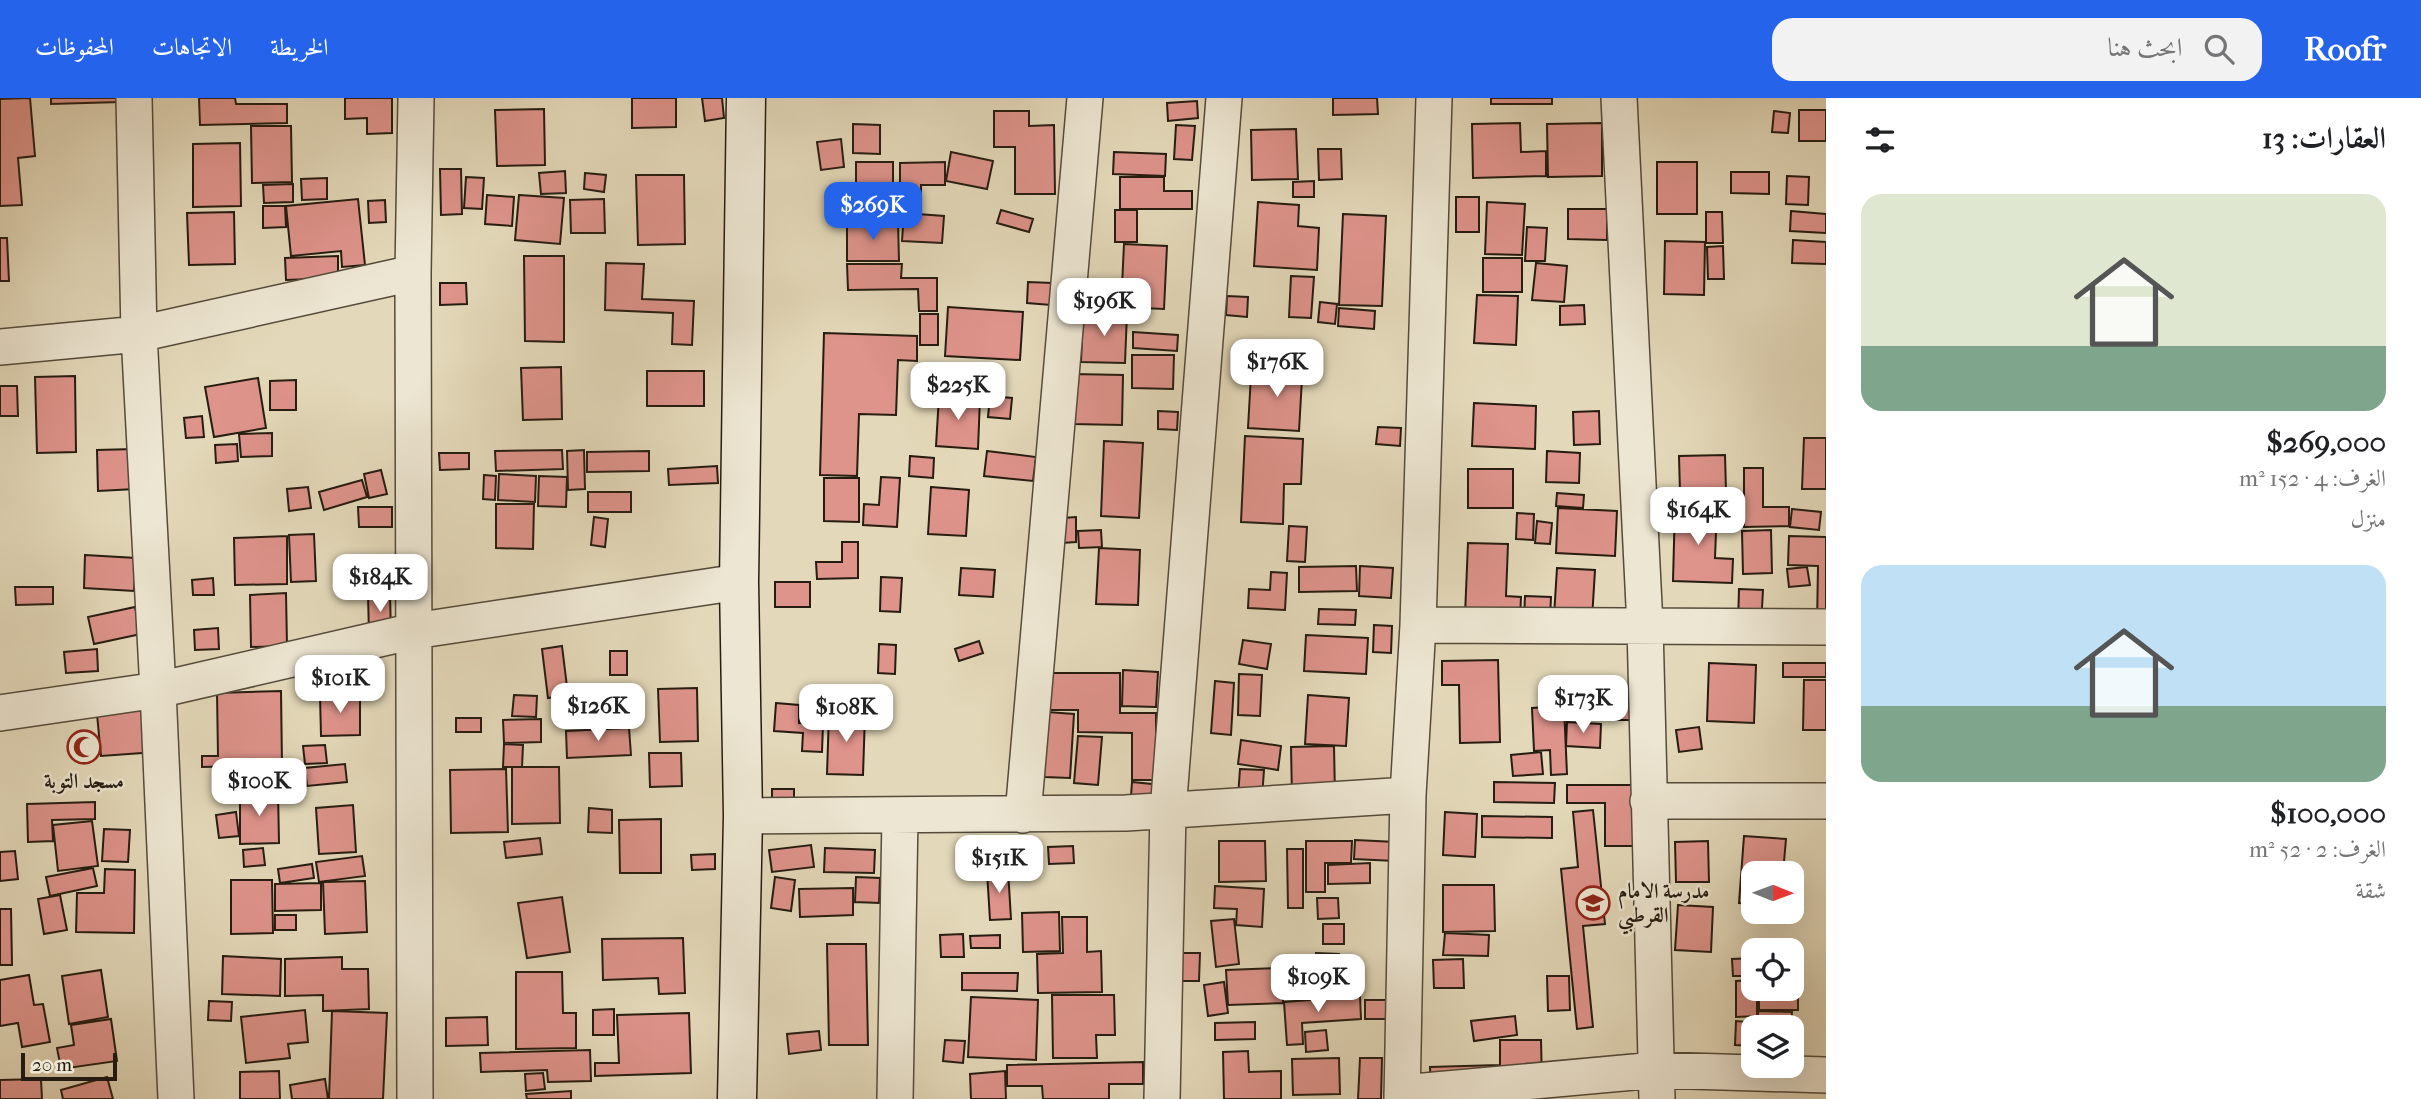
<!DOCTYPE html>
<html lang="ar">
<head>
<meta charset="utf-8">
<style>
  :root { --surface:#fff; --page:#f2f2f2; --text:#202124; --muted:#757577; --accent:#2563eb }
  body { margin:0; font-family:"IM FELL French Canon",Amiri,serif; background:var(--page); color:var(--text); direction:rtl; height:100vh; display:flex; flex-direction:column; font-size:26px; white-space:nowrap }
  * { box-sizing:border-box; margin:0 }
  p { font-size:23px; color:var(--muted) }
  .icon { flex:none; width:38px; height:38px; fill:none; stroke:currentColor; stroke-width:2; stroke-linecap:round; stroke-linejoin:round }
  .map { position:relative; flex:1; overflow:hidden; direction:ltr }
  .drawer { display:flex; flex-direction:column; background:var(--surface); width:595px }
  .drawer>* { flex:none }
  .needle { width:46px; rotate:91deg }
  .tools { position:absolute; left:1741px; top:763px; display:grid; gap:14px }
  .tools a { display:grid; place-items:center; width:63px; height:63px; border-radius:14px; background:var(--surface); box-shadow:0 7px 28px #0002; font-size:35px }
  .scale { position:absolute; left:21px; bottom:18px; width:96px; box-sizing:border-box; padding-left:7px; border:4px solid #261c11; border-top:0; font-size:19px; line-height:24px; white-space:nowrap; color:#261c11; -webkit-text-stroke:5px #ede6d2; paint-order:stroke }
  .price { position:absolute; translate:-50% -60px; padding:0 16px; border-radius:14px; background:#fff; color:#222; font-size:23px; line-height:46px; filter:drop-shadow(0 2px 4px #0008) }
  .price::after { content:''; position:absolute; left:50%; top:42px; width:21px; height:16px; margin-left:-10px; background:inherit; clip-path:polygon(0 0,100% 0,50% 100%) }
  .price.active { background:var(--accent); color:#fff }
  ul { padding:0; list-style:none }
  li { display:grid; align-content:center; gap:14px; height:371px; padding:0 35px }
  li span { display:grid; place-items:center; height:217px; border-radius:21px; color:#555 }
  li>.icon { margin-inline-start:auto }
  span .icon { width:126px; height:126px; fill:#fffc; stroke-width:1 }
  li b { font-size:30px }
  h2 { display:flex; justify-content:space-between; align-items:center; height:84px; padding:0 35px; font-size:30px }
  header { display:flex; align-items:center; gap:42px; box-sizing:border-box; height:98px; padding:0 35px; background:var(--accent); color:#fff }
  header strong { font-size:33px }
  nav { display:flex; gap:38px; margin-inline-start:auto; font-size:24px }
  .search { width:490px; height:63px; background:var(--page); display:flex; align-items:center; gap:18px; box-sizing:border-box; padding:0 24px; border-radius:21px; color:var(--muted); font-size:26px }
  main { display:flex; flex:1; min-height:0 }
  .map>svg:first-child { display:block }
  .building { fill:#de938b; stroke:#261c11; stroke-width:2 }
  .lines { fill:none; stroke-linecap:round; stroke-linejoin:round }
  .street-casing { stroke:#554b3b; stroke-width:38 }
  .secondary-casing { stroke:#261c11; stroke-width:41 }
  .street { stroke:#ede6d2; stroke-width:35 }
  .secondary { stroke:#ede6d2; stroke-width:38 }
  .labels { text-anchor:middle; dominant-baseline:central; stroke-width:5; stroke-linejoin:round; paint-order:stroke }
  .poi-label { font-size:21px; font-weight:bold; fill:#261c11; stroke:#ede6d2 }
</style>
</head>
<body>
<header>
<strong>Roofr</strong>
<div class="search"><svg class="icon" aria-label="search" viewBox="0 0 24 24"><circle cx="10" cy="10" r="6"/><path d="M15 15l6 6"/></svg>ابحث هنا</div>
<nav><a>الخريطة</a><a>الاتجاهات</a><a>المحفوظات</a></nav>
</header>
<main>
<section class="drawer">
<h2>العقارات: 13<svg class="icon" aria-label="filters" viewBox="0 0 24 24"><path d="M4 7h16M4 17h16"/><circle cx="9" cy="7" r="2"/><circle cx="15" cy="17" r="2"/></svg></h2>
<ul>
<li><span style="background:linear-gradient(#dfe7d0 70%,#7fa58c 0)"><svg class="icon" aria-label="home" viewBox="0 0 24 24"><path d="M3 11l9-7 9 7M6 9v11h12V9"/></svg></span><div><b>$269,000</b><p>الغرف: 4 · 152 m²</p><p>منزل</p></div></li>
<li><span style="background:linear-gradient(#bfe0f5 65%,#7fa58c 0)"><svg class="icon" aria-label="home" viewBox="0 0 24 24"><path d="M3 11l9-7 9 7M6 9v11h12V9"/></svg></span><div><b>$100,000</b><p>الغرف: 2 · 52 m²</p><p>شقة</p></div></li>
</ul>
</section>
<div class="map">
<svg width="1826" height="1001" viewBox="0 0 1826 1001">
  <rect width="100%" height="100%" fill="#e3d8b9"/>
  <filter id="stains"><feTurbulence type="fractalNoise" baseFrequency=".00286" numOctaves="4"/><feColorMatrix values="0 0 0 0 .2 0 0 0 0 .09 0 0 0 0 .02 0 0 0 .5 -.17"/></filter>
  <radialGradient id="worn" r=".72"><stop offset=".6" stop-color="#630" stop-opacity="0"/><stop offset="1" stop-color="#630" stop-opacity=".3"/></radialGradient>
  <path class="building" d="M30,0L35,58L18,60L22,107L0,108V1Z
    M51,0H120V4L51,6Z
    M199,0H235L236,6H287V25L200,27Z
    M345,0H392V35L367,36V20L345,21Z
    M632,0H676V29L632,30Z
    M702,0H722L724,20L705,23Z
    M1333,0H1377L1378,16L1333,17Z
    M1491,0H1552V6H1491Z
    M1197,3L1198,20L1168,23L1167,5Z
    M544,11L545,67L497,68L495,12Z
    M1799,12H1826V43H1799Z
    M994,13H1029V28L1054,27L1055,96H1015V49H994Z
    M1774,13L1790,15L1788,35L1772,34Z
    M1520,25L1521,54L1546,53V78L1473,80L1472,26Z
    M1602,25V78L1548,79L1547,26Z
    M853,26L880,27V56L853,55Z
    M1176,27L1195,28L1192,62L1174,61Z
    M251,28H291L292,84L252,85Z
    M1296,31L1298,81L1252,82L1251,32Z
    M841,41L844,69L821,72L817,44Z
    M240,45L241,108L193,109V46Z
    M1318,51H1341L1342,81L1319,82Z
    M951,54L993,63L987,91L946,83Z
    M1114,54L1166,56L1165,78L1113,76Z
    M856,64H893V116L856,117Z
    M945,64V87H921V109H900V65Z
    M1657,64H1697V116H1657Z
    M440,71H461L462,116L441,117Z
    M565,73L566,95L541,96L539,75Z
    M1731,74H1769V96L1731,95Z
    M585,75L606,77L604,94L584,91Z
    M636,77H684L685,146L638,147Z
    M1787,78L1809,79L1808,107L1786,106Z
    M466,79L484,80L482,111L464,110Z
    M1120,79H1164V93H1192V111H1120Z
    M327,80V101L302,102L301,81Z
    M1314,83V99H1293V84Z
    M293,86V104L264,105L263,87Z
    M487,97L514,99L512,128L485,126Z
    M519,97L564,100L560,146L515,142Z
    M1456,99H1479V134H1456Z
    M358,101L365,167L342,169L341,153L291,158L286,108Z
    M604,101L605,135H571L570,102Z
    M385,102L386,124L369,125L368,103Z
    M1258,104L1299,107L1298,128L1319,130L1317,172L1254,168Z
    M1487,104L1525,106L1522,157L1485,156Z
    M263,108H285L286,129L263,130Z
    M1568,111H1607V142L1568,141Z
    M1001,112L1033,121L1029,134L997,125Z
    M1115,112H1137V144H1115Z
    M1791,113L1826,116V135L1790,133Z
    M234,114L235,166L189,167L187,115Z
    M1706,114H1722L1723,145H1706Z
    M904,115L944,118L942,145L902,143Z
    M1343,116L1386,118L1382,208L1339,207Z
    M898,124L899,163H847V125Z
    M1527,129L1547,130L1545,163H1525Z
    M0,140H7L9,183H0Z
    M1793,142L1826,144V166L1792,165Z
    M1665,143L1705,144L1704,197L1664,196Z
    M1124,146L1167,148L1164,211L1121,209Z
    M1723,148L1724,181H1708L1707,149Z
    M338,158V180L286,182L285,160Z
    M524,158H564V244L525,243Z
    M1483,160H1522V194H1483Z
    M606,165L644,166L642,201L694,203L692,247L672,246L673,215L605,212Z
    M1536,165L1567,168L1564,204L1532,202Z
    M847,166H902L901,180H937V213H919L918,191L848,192Z
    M1291,178L1314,179L1311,220L1289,219Z
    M1028,184L1052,185L1051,207L1027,205Z
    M440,185H466L467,206L440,207Z
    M1082,191L1111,192V210L1082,209Z
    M1477,197L1518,198L1516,247L1474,245Z
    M1227,198L1248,199L1247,219L1226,217Z
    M1320,204L1337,206L1335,226L1318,224Z
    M1584,207L1585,226L1560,227V208Z
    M948,209L1023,214L1020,262L945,258Z
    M1339,210L1375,213L1374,231L1338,228Z
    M1083,214L1127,215L1125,265L1081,264Z
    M920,216H938V247H920Z
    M1133,234L1178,237L1177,253L1133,250Z
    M824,235L917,238V263L898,262L896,317L859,316L857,378L820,377Z
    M1132,257H1174L1173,291L1132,290Z
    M1282,262L1303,263L1299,333L1248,330L1251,277L1281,279Z
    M561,269L562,321L523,322L521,270Z
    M647,273H704V308H647Z
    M1073,276L1123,277L1122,327L1072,326Z
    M75,278L76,354L37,355L35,279Z
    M258,280L266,330L214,339L205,289Z
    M296,282V312H270V283Z
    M0,288H17L18,318H0Z
    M939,298L980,300L978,351L936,348Z
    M990,298L1012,300L1010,321L988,319Z
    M1474,305L1536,308L1535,351L1472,348Z
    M1158,313L1178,314L1177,332L1158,331Z
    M1599,313L1600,346L1574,347L1573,314Z
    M202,318L204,339L186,340L184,320Z
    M1378,329L1401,330L1400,348L1376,346Z
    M272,335V358L241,359L239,336Z
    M1245,338L1303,341L1301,386H1284L1283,426L1241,424Z
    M1804,340H1826V391H1802Z
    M1104,343L1143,345L1139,420L1101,418Z
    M237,346L238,363L216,365L215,347Z
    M134,351L135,391L98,393L97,352Z
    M562,352L563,371L496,373L495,353Z
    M584,352L585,391L568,392L567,353Z
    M649,353V373L587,374V354Z
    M987,353L1036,359L1033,383L984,378Z
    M1547,353L1580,355L1579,385L1546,384Z
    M439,355H469V371L440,372Z
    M1725,357L1726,393L1680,394L1679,358Z
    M910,358L934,360L933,380L909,378Z
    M717,368L718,385L669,387L668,371Z
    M1744,370H1763V409H1789V428L1744,429Z
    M1468,371H1513V410H1468Z
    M381,372L387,396L369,400L364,376Z
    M499,376L536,378L535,404L498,402Z
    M484,377L496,378L495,402L483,401Z
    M539,378L567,379L566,409L538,408Z
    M881,379L900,380L897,429L863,427L864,406L879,407Z
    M824,380H859V424L824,423Z
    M362,382L367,399L324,412L319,394Z
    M308,389L311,410L289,413L287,391Z
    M931,389L969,392L966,438L928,436Z
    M588,394H631V414H588Z
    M1557,395L1584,397L1583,410L1556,408Z
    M496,406H534L533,451L496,450Z
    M1675,407L1717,408L1715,460L1733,461L1732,485L1673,483Z
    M358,409H392V429H359Z
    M1558,410L1617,413L1615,458L1556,455Z
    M1792,411L1821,414L1819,432L1790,429Z
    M1517,415L1534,416L1533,442L1516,441Z
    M594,419L608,421L605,449L591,447Z
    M1076,419V444L1062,445V420Z
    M1537,423L1552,425L1550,446L1535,445Z
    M1289,428L1307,429L1305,464L1287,463Z
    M1101,432L1102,449L1079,450L1078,433Z
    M1771,432L1772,475L1743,476L1742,433Z
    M314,436L316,483L291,484L289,437Z
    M287,438V486L235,487L234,440Z
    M1789,438L1826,439V526H1817L1818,468L1788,467Z
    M842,444H858V480L817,481L816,464H842Z
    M1468,445L1508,446L1506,498L1521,499L1520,520L1465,517Z
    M1099,450L1140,452L1138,507L1096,506Z
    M85,457L136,460L134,493L84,490Z
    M1356,468L1357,493L1299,494V469Z
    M1360,468L1393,470L1391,500L1359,498Z
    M1807,469L1810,487L1789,489L1787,471Z
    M961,470L995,472L993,499L959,497Z
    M1557,470L1595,472L1592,521L1554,518Z
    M1271,474L1287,475L1285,512L1248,510L1249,491L1270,492Z
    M881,479L902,480L900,514L880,513Z
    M213,480L214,497H193L192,482Z
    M775,484H810V509H775Z
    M15,489H53V506L16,507Z
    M1739,491L1763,492L1761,528L1738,527Z
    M286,495L287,548L251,549L250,497Z
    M390,496L391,535L369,536L368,497Z
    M1525,498L1551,499L1550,521L1524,520Z
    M135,509L141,536L94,546L88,519Z
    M1319,511L1356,512L1355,527L1318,526Z
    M1374,527L1392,528L1391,555L1373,554Z
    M218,530L219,551L195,552L194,532Z
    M1306,537L1368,540L1366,576L1304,573Z
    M1243,542L1271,546L1267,571L1239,566Z
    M979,543L983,555L959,563L955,551Z
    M879,546L896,547L895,576L878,575Z
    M562,548L568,597L548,600L542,551Z
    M97,551L98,573L66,575L64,554Z
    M610,553H627V577H610Z
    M1498,562L1500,644L1460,645L1459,587H1442V563Z
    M1709,565L1756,567L1754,625L1707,623Z
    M1783,565H1826V579H1783Z
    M1123,572L1158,574L1156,609L1122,608Z
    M1049,575H1120V615H1156V682H1132V635L1078,634V612H1049Z
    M1239,576L1262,577L1260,618L1238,617Z
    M1610,581V601H1633V622H1565L1564,582Z
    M1804,582H1826V632H1803Z
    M1215,583L1234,585L1231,637L1211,635Z
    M697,590L698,643L660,644L658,591Z
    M281,593L282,667L202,669V658H218L217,595Z
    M360,597V637L321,638L320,598Z
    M514,597L537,598L536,619L512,618Z
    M1308,597L1349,600L1346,648L1305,646Z
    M151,601L156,654L101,658L96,606Z
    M776,605L799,607V625L823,626L822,654L802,653L803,635L774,633Z
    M1564,608L1567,676L1551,677L1550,652L1534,653L1532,610Z
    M1047,614L1074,616L1070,680L1044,679Z
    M829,615L865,617L863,677L827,676Z
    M456,620H481V634H456Z
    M541,621V644L504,645L503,622Z
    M1567,624L1601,626L1600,650L1566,648Z
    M1699,629L1702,651L1679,654L1676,632Z
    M629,630L631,657L567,660L566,633Z
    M1078,638L1102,639L1098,687L1074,685Z
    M1241,642L1281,648L1278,672L1238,666Z
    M504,646L523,647L522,669H503Z
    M325,647L327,665L305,666L303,648Z
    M1334,648L1335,698L1292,700L1291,649Z
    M1541,654L1543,676L1513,678L1511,657Z
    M649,655H681L682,688L650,689Z
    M345,666L347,684L307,688L305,670Z
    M512,669H559L560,725L512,726Z
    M506,671L508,734L451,735L450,672Z
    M1240,671L1264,672L1262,700L1238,699Z
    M1132,684L1152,686V699L1131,698Z
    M1494,684L1555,685L1554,705L1494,704Z
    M1567,687H1634L1635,748H1605V705H1567Z
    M772,691H794V711H772Z
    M240,694H278L279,745L240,746Z
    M95,704V721L52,722L53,743L28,744L27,706Z
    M353,707L356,754L319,756L316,710Z
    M589,710L612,712V735L588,734Z
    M1593,712L1605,826L1583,828L1593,929L1577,931L1561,771L1578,769L1573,714Z
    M236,714L239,738L219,740L216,717Z
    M1445,714L1477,716L1475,759L1443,757Z
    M1482,718L1552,719V740L1482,739Z
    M661,721V775H620L619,722Z
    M92,723L98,768L58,773L53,727Z
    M104,731L130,732L128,764L102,763Z
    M1744,738L1786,741L1783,775H1754V806L1739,805Z
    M540,740L542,756L506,760L504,744Z
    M1355,742L1396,744L1395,763L1354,761Z
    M1219,743H1265L1266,783L1219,784Z
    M1306,743H1352L1351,765H1325V794H1306Z
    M1708,743L1709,784H1676L1675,744Z
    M811,747L814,769L772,774L769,752Z
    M1073,748L1074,765L1049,766L1048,749Z
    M1007,749L1008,767L987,768L986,750Z
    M263,750L265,767L244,769L243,752Z
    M825,750L875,752L874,775L824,774Z
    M1287,751H1303V810H1288Z
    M15,753L18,781L0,783V754Z
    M715,756V771L692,772L691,757Z
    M362,758L365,778L319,784L316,764Z
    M1370,765V785L1328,786V767Z
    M312,766L314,780L280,785L278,771Z
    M93,770L97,788L50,798L46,779Z
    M105,771L135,772L134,835L76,834L77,795H104Z
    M1008,772L1011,821L990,822L987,773Z
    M775,779L795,782L791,813L771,810Z
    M856,779L880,780L879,805L855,804Z
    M231,782H272L273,835L231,836Z
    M365,783L367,834L325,836L323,784Z
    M321,785V812L275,813V786Z
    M1443,787H1494L1495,833L1443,834Z
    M1215,788L1264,791L1262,829L1236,827L1237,811L1214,810Z
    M853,790V817L800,819L799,791Z
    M60,797L67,832L44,836L38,801Z
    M562,799L570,854L527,860L518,805Z
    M1317,800H1338L1339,820L1318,821Z
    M1678,807L1713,809L1711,854L1675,852Z
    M0,811H11L12,867H0Z
    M1059,814L1060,853L1023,854L1022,815Z
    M275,817H296V832H275Z
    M1062,819H1087V854L1101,853L1102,894L1038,895L1037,856L1063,855Z
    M1234,821L1239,866L1216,869L1211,823Z
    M1323,826H1344V846H1323Z
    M1445,835L1489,837L1488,858L1443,857Z
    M963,836L964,859H941L940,837Z
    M1000,837V850H971L970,838Z
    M683,840L685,895L659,896L658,880L603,882L602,841Z
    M827,846H866L868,947H829Z
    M1180,855H1200L1199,883H1180Z
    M1316,855L1339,856V881H1316Z
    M223,858L281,861L280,898L222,896Z
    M342,859V871H368L369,911L323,913V897L285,898V861Z
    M1754,860V878H1733L1732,861Z
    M1463,861L1464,890H1434L1433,862Z
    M1282,870L1283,905L1228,907L1226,872Z
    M101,872L108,919L69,926L62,878Z
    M516,874H562L563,915H576V950L516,951Z
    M962,875H1018L1017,893L962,892Z
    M29,877L34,907L43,906L50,944L22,949L18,925L0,928V882Z
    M1547,878H1569L1570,912L1548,913Z
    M1792,881H1798V912H1759V891H1792Z
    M1754,882V891H1757V918L1736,919V883Z
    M1224,884L1228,915L1208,918L1204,887Z
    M1052,897H1114L1115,937H1096L1097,960H1053Z
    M1360,898L1361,921L1302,925L1303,946L1287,947L1284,904Z
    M971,899L1038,902L1036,962L968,959Z
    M1365,902H1391L1392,921H1365Z
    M209,903L232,904L231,923L208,922Z
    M614,911V937H593V912Z
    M305,912L308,944L288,946L290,960L246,965L241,919Z
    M332,913L387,915L383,1001H329Z
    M1758,913L1792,914L1791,929H1754V948L1735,947L1736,923L1758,925Z
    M689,915L691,975L595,978V965H619L617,917Z
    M1515,918L1517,937L1474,943L1471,923Z
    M487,919L488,947L446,948V920Z
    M111,921L117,963L61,971L57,950L74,947L71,927Z
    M1255,924V941L1215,942V925Z
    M1326,932L1328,952L1306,954L1305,934Z
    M819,933L821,952L789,956L787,936Z
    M945,942L965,943L963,965L943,963Z
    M1500,942H1541L1542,985L1500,986Z
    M590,952L591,983L548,984L547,972L481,974L480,955Z
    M1248,953L1249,974L1281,973V1001H1224L1223,954Z
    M1339,960L1340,996L1293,997L1292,961Z
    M1360,960H1382L1381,1001H1358Z
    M1143,964V986H1109V1001H1043L1042,988H1007V967Z
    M1499,967L1500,989L1431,991L1430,969Z
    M279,973L280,1001H240V974Z
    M1005,973L1006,1001H971L970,976Z
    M543,975L545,991L526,993L525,976Z
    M107,979L113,1001H63L61,992Z
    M41,981L42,1001H0V982Z
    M325,981L328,1001H292L290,987Z
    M571,993V1001H527L526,996Z"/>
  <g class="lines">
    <defs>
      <path id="street" d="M134,0L139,236L158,592L176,1001
        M1619,0L1645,528L1657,1001
        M0,249L139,236L413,175
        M1418,527L1826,529
        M0,615L158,592L414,533L739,484
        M1648,703H1826
        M1023,717L1085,0
        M743,718L1126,715L1408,697
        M1402,995L1656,972L1826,977
        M415,1001L413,175L416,0
        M895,1001L900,718
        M1162,1001L1168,713L1224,0
        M1402,1001L1408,697L1418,527L1434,0"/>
      <path id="secondary" d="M737,1001L743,718L739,484L746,0"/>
    </defs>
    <use href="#street" class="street-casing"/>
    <use href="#secondary" class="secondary-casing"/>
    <use href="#street" class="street"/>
    <use href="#secondary" class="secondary"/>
  </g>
  <defs>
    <symbol id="mosque-ring" viewBox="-11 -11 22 22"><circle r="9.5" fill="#ede6d2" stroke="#8f2418" stroke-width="1.5"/><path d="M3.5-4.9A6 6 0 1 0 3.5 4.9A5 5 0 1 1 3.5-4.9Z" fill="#8f2418"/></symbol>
    <symbol id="school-ring" viewBox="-11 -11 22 22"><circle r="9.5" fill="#ede6d2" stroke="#8f2418" stroke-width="1.5"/><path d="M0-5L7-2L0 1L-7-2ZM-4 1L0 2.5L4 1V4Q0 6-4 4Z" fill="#8f2418"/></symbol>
  </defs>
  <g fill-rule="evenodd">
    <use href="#mosque-ring" x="65" y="630" width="38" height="38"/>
    <use href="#school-ring" x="1574" y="786" width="38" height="38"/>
  </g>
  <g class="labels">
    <g class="poi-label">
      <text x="84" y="683">مسجد التوبة</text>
      <text x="1618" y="793" text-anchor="start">مدرسة الامام<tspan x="1618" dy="24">القرطبي</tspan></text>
    </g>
  </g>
  <rect width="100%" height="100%" filter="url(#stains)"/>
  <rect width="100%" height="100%" fill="url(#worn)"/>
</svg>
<div class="tools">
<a><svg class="needle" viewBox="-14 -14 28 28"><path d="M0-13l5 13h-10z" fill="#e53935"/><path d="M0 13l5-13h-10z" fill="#757577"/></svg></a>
<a><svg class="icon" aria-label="locate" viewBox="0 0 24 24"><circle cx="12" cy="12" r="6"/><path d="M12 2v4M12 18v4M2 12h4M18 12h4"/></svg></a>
<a><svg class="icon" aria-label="layers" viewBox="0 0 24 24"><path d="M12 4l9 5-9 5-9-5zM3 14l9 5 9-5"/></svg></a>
</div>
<div class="scale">20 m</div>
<b class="price active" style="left:873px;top:144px">$269K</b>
<b class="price" style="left:1104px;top:240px">$196K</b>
<b class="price" style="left:1277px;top:301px">$176K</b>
<b class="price" style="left:958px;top:324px">$225K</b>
<b class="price" style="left:1698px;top:449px">$164K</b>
<b class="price" style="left:380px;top:516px">$184K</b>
<b class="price" style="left:340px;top:617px">$101K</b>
<b class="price" style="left:1583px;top:637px">$173K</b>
<b class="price" style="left:598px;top:645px">$126K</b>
<b class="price" style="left:846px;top:646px">$108K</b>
<b class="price" style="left:259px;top:720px">$100K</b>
<b class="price" style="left:999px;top:797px">$151K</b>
<b class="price" style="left:1318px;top:916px">$109K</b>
</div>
</main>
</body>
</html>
